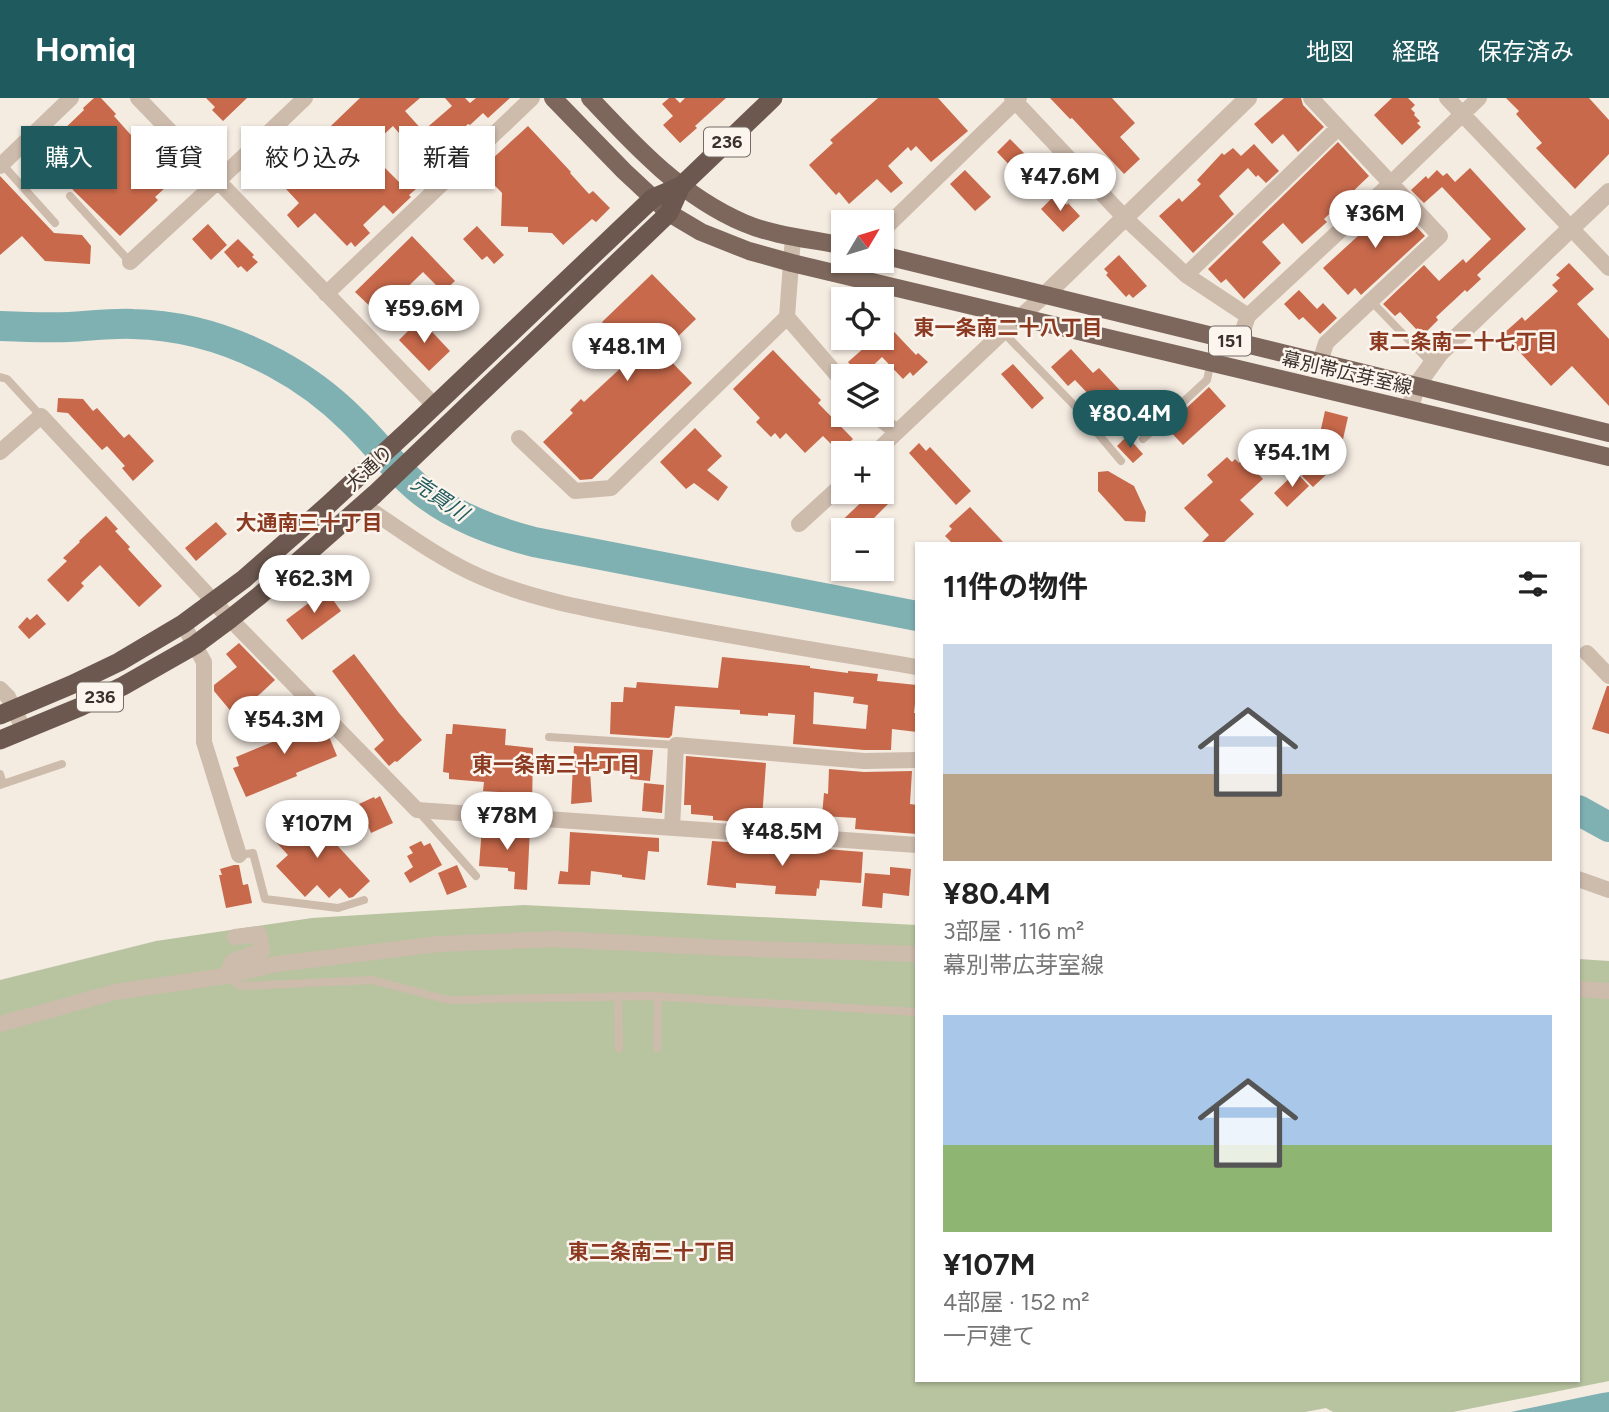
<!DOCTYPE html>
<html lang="ja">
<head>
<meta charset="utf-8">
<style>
  :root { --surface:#fff; --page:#f6f6f6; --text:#222; --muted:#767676; --accent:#1f5a5e }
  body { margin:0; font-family:Figtree,"Noto Sans JP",sans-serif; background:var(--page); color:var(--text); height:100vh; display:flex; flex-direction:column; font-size:26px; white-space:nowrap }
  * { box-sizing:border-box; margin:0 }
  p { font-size:23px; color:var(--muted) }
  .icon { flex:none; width:38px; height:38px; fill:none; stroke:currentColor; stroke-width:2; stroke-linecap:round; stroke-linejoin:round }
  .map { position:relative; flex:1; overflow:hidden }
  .drawer { position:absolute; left:915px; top:444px; width:665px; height:840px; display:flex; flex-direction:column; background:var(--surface); border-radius:0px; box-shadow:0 2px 5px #0004 }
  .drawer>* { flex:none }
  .hud { position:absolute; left:21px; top:28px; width:665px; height:63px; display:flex; gap:14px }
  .needle { width:46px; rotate:52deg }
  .controls { position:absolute; left:831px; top:112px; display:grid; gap:14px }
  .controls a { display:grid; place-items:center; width:63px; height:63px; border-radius:0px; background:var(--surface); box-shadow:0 2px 5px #0004; font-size:35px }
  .price { position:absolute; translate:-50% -60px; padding:0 16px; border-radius:24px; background:#fff; color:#222; font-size:23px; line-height:46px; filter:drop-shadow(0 2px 4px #0008) }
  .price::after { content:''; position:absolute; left:50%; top:42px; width:21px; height:16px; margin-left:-10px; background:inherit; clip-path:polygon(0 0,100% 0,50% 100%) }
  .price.on { background:var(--accent); color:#fff }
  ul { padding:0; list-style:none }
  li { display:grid; align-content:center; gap:14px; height:371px; padding:0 28px }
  li span { display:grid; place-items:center; height:217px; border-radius:0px; color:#555 }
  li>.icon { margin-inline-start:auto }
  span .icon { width:126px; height:126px; fill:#fffc; stroke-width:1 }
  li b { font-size:30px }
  h2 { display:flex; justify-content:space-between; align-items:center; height:84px; padding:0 28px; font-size:30px }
  .chip { padding:0 24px; border-radius:0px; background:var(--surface); box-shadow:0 2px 5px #0004; font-size:24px; line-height:63px }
  .chip.on { background:var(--accent); color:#fff }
  header { display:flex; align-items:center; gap:42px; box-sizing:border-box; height:98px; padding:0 35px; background:var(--accent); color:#fff }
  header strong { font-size:33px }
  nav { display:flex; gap:38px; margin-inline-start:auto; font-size:24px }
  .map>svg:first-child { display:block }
  .green { fill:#b8c4a0 }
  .water { fill:#7fb0b2 }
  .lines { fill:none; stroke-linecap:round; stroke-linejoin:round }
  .river { stroke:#7fb0b2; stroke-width:30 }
  .building { fill:#c8694b; fill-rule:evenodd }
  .service { stroke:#cdbbac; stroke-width:8 }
  .minor { stroke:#cdbbac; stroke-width:16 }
  .tertiary { stroke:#cdbbac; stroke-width:18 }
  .primary { stroke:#7d675c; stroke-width:18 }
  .trunk { stroke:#6c584f; stroke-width:19 }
  .labels { text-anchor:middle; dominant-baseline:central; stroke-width:5; stroke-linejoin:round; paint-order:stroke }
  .shield { fill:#fbf5ee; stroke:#756b66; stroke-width:2 }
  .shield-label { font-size:18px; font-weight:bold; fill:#3b302b }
  .street-label { font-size:19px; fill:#3b302b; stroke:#fbf5ee }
  .neighbourhood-label { font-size:21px; font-weight:bold; fill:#8c3b22; stroke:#fbf5ee }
  .water-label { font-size:21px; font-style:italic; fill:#1f5a5e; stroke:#fbf5ee }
</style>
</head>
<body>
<header>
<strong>Homiq</strong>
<nav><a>地図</a><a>経路</a><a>保存済み</a></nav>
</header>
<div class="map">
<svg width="1609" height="1314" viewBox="0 0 1609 1314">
  <rect width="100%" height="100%" fill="#f4ebe1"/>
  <path class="green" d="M524,807L917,827V1283H1578L1579,861L1609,863V1283L1453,1314H1333L1326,1310L1305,1314H0V882L156,843L312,820Z"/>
  <path class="water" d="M1609,1294V1314H1511L1602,1295Z"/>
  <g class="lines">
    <path class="river" d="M0,228C23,229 46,230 69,229C90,228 112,225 133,226C183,227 232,242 275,265C303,280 330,300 352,322C375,344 394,370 419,391C452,418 492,433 534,444L917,518
      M1578,712L1609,729"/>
  </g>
  <path class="building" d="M94,0H101L116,16L114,18L138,45L140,43L175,81L155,99L158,102L120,138L74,93L42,57L62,39L59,36L84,12L83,10Z
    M206,0H247L223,23L212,12L215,9Z
    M360,0H420L405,13L423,33L452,8L445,0H465L470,5L476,0H510L488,20L483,15L470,27L468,26L439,52L449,63L409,97L411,99L393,116L384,107L363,127L370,135L355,149L351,144L347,148L315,115L298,130L287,117L299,105L274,78L298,55L290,47L300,37L310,48ZM393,28L423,63L399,84L367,52Z
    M669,0H675L680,5L685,0H726L695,28L697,30L680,45L663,27L673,18L662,6Z
    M878,0H938L968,33L931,64L916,48L911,53L908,49L888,68L903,85L891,95L877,81L849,106L839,94L836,97L809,67L833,45L830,42Z
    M1050,0H1112L1135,25L1120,39L1140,61L1124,76L1072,20L1070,21Z
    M1284,0H1301L1303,7L1324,29L1298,54L1283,36L1272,46L1254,26Z
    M1392,0H1408L1415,7L1411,11L1415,15L1414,17L1420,23L1417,25L1421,29L1402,47L1374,17Z
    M1506,0H1589L1609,22V56L1575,91L1536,50L1542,45L1516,16L1519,13Z
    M528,28L571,74L570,75L589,96L593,93L610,110L596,124L592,121L563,147L552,135L528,134V129L501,128L502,95L480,72Z
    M1010,41L1029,60L1015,73L997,54Z
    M1338,44L1369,78L1324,121L1327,124L1302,146L1283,125L1262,144L1281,165L1244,201L1226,181L1221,185L1208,171Z
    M1254,46L1279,73L1266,85L1258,77L1256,79L1248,70L1219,98L1234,116L1193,155L1159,118L1179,100L1182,104L1201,86L1197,82L1222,55L1224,57L1233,50L1241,58Z
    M1470,70L1526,131L1477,177L1481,181L1467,194L1465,192L1436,219L1438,222L1424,236L1419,231L1417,232L1400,214L1395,218L1383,206L1424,167L1439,183L1463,161L1466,165L1491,141L1442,89L1424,105L1411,92L1426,78L1428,81L1437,72L1443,78L1447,75L1455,84Z
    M965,72L991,99L975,113L950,86Z
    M0,78L54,135L82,137L91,148L90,166L45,163L22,138L0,157Z
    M1056,96L1067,107L1068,105L1080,118L1063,134L1041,111Z
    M1391,101L1425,138L1361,197L1355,190L1348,197L1323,170L1382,116L1379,113Z
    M208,126L227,147L211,162L192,141Z
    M477,128L504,157L494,166L487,158L482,162L463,141Z
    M412,138L455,183L443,194L423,174L379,217L355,194Z
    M238,141L254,157L252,159L258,164L247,174L241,168L238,170L224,154Z
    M1119,157L1147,188L1133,200L1129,196L1126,199L1106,177L1108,175L1104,171Z
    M1569,165L1594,191L1577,206L1609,241V308L1572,268L1551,288L1503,236L1522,219L1525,223L1558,193L1552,187L1560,180L1556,177Z
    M652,176L696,221L662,254L692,285L592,381L580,382L543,344L573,315L570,312L581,301L584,304L624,267L615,258L626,248L602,224Z
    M1299,192L1317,211L1323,205L1337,220L1320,236L1303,219L1299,222L1284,206Z
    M420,221L450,253L429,273L399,242Z
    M882,221L916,257L918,255L928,264L913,278L910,274L903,281L882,259L864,276L860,271L856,274L848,264L865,249L856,240H882Z
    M1071,251L1093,275L1099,270L1142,316L1123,333L1075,282L1068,288L1051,269Z
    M773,252L821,302L818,305L853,341L839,354L823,338L805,355L786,335L780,341L775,335L771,339L756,324L760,320L733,291Z
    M1013,266L1044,300L1032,311L1001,276Z
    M1209,289L1226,308L1183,347L1166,329Z
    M58,300L83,301L93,313L97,310L124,340L129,336L154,363L133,383L122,370L125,368L107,348L102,352L68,315L57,314Z
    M1325,313L1348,319L1341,350L1318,344Z
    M695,330L722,358L707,372L728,389L718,403L694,385L686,391L660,364Z
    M1127,338L1143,356L1133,365L1117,348Z
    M919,345L926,353L930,349L971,393L956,407L909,355Z
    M1227,359L1232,364L1235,361L1239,365L1244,361L1263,381L1240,402L1254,416L1222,446H1200L1209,437L1184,410L1213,384L1207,377Z
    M1318,363L1329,374L1313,389L1302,378Z
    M1108,373L1134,388L1146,414L1145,424L1125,423L1098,393V374Z
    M1296,374L1309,388L1287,409L1274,395Z
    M872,394H884L892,402L862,432H832Z
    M970,409L1005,446H953L945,438L952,431L949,428Z
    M106,418L118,431L115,433L130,449L128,451L162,488L139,509L100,467L81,485L84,488L68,504L47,482L67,463L63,460L80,444L79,443Z
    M216,424L227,436L196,463L185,450Z
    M326,492L341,513L302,542L286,522Z
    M37,516L46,526L29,541L18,529L27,519L30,522Z
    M239,545L275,582L260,596L234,617L214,593V587L237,569L226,556Z
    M354,556L399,615L422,642L397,664L395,663L389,668L374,651L384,642L332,573Z
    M722,559L810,568V570L848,575V573L878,576L877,583L917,587L914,615H917V634L892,631L891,652H864L793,646L795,617L768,615V618L740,616V612L675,608L672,637L669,640L610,636L611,604H623L624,589L636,590L637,584L718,590ZM814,594L854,599L853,605L868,607L866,631L813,626Z
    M1607,588H1609V636L1592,631Z
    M298,612L308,634L321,629L328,636L337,658L296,675L297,678L246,699L233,670L239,668L236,659L287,638L280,619Z
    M453,626L506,631L505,647L533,650L532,710L519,709V704L513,703V695L483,693L484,684L449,681V675L443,674L446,636H452Z
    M574,648L653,652L650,683L630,681L631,674L599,671V673H590L592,704L571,706Z
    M686,658L766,665L762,721H759V725L713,722V718L691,716V707H684Z
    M829,671L864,674L912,673L910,706L917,707V736L855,731L856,720L822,718L824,695L828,696Z
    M644,685L664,687L662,715L642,713Z
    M380,698L393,725L371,735L359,706L374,699L375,701Z
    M301,708L370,783L353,799L349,800L340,790L329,800L317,787L305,799L276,768L288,757L276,744L296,725L290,718Z
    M501,728L530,730L527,792L514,791L515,774L508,773V770L479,768L482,729L501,731Z
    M570,734L659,740V754L648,753L645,782L622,779V777L591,773L590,787L558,786L560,773L568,774Z
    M421,743L424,748L430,745L442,767L410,785L404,775L413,769L407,758L413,755L409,749Z
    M712,743L757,746V752L804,755L805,752L812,753L813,750L863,754L861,785L820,782L819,791L817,790L816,798L775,796L776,788L736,785V790L707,787Z
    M234,767H239L243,787L248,786L252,805L226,810L219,777H222L220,771Z
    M457,767L467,789L447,797L438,775Z
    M890,769L911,771L909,798L883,795L882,810L862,808L865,775L890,777Z"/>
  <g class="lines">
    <path class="service" d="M2,66L55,125
      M70,98L130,164
      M1371,203L1432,266
      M1003,234L1072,305L1121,363
      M0,279L7,281L41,318
      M1143,341L1207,282L1211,264
      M549,639L676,647
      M0,676L3,686
      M0,687L62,666
      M419,714L476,778
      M239,757L253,755L265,801L338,810L364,802
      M226,878L241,888L372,882L448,902L648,898L917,914
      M618,898L619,950
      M657,950L658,898"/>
    <path class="minor" d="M138,0L434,307
      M1012,0L1124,119L1186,177L1248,218
      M1311,0L1440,138L1326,245L1320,264
      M1447,0L1609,170
      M0,68L71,0
      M882,133L1019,0
      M793,139L787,219L844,285
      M130,164L219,82L305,0
      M1186,177L1338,30
      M326,196L532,0
      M1238,246L1248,218L1390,86L1479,0
      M875,317L897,334L1003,234L1045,197
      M519,340L575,393L611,390L787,219
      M0,354L41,318L230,521L417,712L917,747
      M875,355L897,334
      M363,407C401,432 439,461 481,479C534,502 593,512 650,523C739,540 828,554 917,569
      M799,426L844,385
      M183,526L204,564V644L239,757
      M1587,555L1609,578
      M0,591L8,599L24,632
      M672,730L676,647L864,663L917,662
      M1578,781L1609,792
      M226,878L233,863L262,853L259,836L235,839
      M1578,891L1609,893
      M0,926L115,894L226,878L277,866L439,846L553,841L726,850L917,856"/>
    <path class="tertiary" d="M1045,197L1248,0
      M1410,311L1416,288L1440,255L1609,94"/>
    <path class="primary" d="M553,0L624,73L669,115L701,134L749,153L792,165L1609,359
      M590,0C635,48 681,98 744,125C774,138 811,141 844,148
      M882,157L1609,335"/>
    <path class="trunk" d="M0,617L71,587L119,564L183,526L244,481L328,407L411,330L653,100L681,88
      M0,642L80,609L123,588L195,547L230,521L259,498L375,396L669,115L681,88L773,0"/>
  </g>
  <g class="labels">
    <g class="shield">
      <rect x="704" y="29.5" width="46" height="29" rx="5"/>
      <rect x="1209" y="228.5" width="42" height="29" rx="5"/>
      <rect x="77" y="584.5" width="46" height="29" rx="5"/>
    </g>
    <g class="shield-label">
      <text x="727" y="44">236</text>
      <text x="1230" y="243">151</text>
      <text x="100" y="599">236</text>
    </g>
    <g class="street-label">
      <text transform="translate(1347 275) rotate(13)">幕別帯広芽室線</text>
      <text transform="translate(369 370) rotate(-43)">大通り</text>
    </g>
    <g class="neighbourhood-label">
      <text x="1008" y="229">東一条南二十八丁目</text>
      <text x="1463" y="243">東二条南二十七丁目</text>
      <text x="309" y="424">大通南三十丁目</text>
      <text x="556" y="666">東一条南三十丁目</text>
      <text x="652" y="1153">東二条南三十丁目</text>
    </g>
    <g class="water-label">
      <text transform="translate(440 400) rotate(34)">売買川</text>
    </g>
  </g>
</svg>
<div class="controls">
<a><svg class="needle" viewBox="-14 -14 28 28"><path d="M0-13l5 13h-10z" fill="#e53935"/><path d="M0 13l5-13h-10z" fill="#767676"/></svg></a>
<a><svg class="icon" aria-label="locate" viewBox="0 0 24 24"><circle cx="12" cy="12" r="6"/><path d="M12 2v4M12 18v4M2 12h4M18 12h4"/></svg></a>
<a><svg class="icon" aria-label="layers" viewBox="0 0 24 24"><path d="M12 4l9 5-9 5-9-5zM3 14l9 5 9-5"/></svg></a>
<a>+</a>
<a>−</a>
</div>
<b class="price" style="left:1060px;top:115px">¥47.6M</b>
<b class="price" style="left:1375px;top:152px">¥36M</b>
<b class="price" style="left:424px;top:247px">¥59.6M</b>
<b class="price" style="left:627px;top:285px">¥48.1M</b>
<b class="price on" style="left:1130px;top:352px">¥80.4M</b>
<b class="price" style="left:1292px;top:391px">¥54.1M</b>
<b class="price" style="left:314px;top:517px">¥62.3M</b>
<b class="price" style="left:284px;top:658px">¥54.3M</b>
<b class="price" style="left:507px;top:754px">¥78M</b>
<b class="price" style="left:317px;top:762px">¥107M</b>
<b class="price" style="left:782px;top:770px">¥48.5M</b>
<div class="hud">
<a class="chip on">購入</a>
<a class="chip">賃貸</a>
<a class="chip">絞り込み</a>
<a class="chip">新着</a>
</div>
<section class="drawer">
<h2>11件の物件<svg class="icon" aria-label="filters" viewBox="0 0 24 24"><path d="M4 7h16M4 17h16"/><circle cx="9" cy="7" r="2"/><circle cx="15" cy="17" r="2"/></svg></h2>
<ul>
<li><span style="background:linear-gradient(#c9d6e8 60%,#b9a48a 0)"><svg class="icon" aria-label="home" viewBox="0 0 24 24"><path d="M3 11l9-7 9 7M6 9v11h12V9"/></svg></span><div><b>¥80.4M</b><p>3部屋 · 116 m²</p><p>幕別帯広芽室線</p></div></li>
<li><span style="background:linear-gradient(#a9c7e8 60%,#8fb573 0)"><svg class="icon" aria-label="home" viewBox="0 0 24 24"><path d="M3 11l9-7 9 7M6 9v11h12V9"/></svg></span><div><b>¥107M</b><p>4部屋 · 152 m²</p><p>一戸建て</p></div></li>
</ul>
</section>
</div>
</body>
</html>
